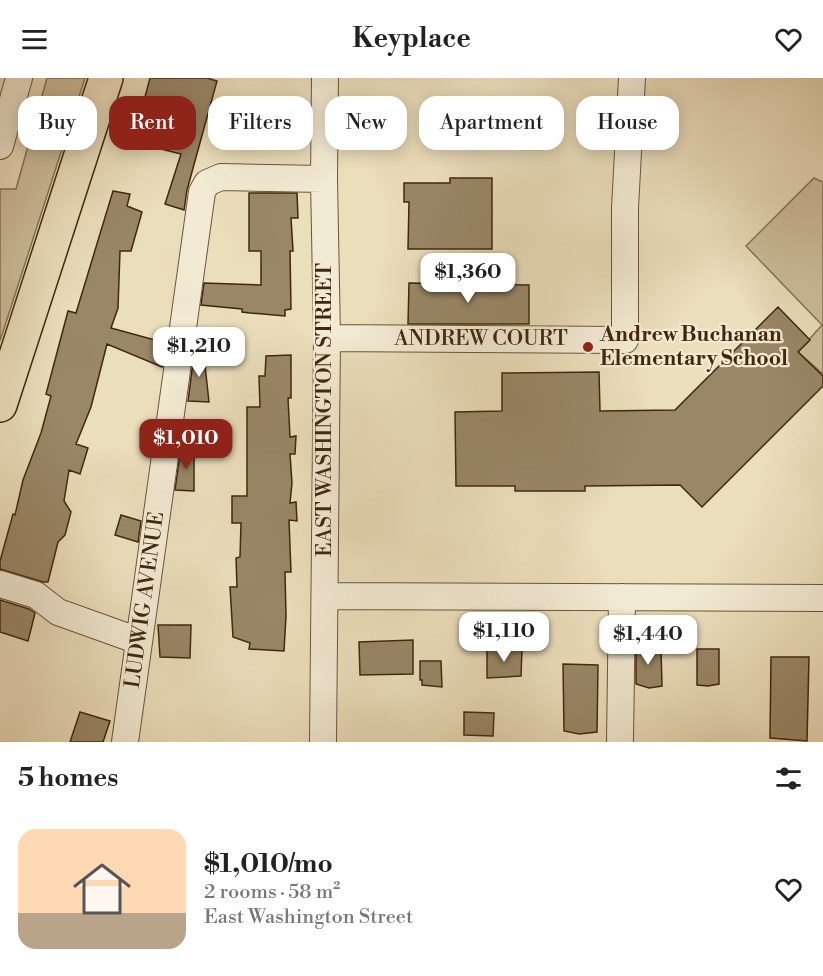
<!DOCTYPE html>
<html lang="en">
<head>
<meta charset="utf-8">
<style>
  :root { --surface:#fff; --page:#f6f6f6; --text:#222; --muted:#767676; --accent:#8f2418 }
  body { margin:0; font-family:"Libre Bodoni",serif; background:var(--page); color:var(--text); height:100vh; display:flex; flex-direction:column; font-size:22px; white-space:nowrap }
  * { box-sizing:border-box; margin:0 }
  p { font-size:20px; color:var(--muted) }
  .icon { flex:none; width:33px; height:33px; fill:none; stroke:currentColor; stroke-width:2; stroke-linecap:round; stroke-linejoin:round }
  .map { position:relative; height:664px; overflow:hidden }
  .panel { display:flex; flex-direction:column; background:var(--surface); flex:1 }
  .panel>* { flex:none }
  .hud { position:absolute; left:18px; top:18px; width:788px; height:54px; display:flex; gap:12px }
  .price { position:absolute; translate:-50% -51px; padding:0 14px; border-radius:12px; background:#fff; color:#222; font-size:20px; line-height:39px; filter:drop-shadow(0 2px 3px #0008) }
  .price::after { content:''; position:absolute; left:50%; top:36px; width:18px; height:14px; margin-left:-9px; background:inherit; clip-path:polygon(0 0,100% 0,50% 100%) }
  .price.on { background:var(--accent); color:#fff }
  ul { padding:0; list-style:none }
  li { display:flex; align-items:center; gap:18px; height:150px; padding:0 18px }
  li span { display:grid; place-items:center; flex:none; width:168px; height:120px; border-radius:18px; color:#555 }
  li>.icon { margin-inline-start:auto }
  span .icon { width:72px; height:72px; fill:#fffc; stroke-width:1 }
  li b { font-size:26px }
  h2 { display:flex; justify-content:space-between; align-items:center; height:72px; padding:0 18px; font-size:26px }
  .chip { padding:0 21px; border-radius:18px; background:var(--surface); box-shadow:0 3px 15px #0003; font-size:21px; line-height:54px }
  .chip.on { background:var(--accent); color:#fff }
  header { display:flex; justify-content:space-between; align-items:center; height:78px; padding:0 18px; background:var(--surface); font-size:27px; font-weight:700 }
  .map>svg:first-child { display:block }
  .green { fill:#cebf9d; stroke:#877455; stroke-width:1.5 }
  .building { fill:#998767; stroke:#40280d; stroke-width:1.5 }
  .lines { fill:none; stroke-linecap:round; stroke-linejoin:round }
  .minor-casing { stroke:#6b5638; stroke-width:28 }
  .highway-casing { stroke:#40280d; stroke-width:36 }
  .minor { stroke:#f2ead3; stroke-width:26 }
  .highway { stroke:#ebdebb; stroke-width:33 }
  .poi-dot { fill:#8f2418; stroke:#f2ead3; stroke-width:2 }
  .labels { text-anchor:middle; dominant-baseline:central; stroke-width:4.5; stroke-linejoin:round; paint-order:stroke }
  .poi-label { font-size:21px; font-weight:bold; fill:#40280d; stroke:#f2ead3; text-anchor:start }
  .street-label { font-size:21px; fill:#40280d; stroke:#f2ead3 }
</style>
</head>
<body>
<header><svg class="icon" aria-label="menu" viewBox="0 0 24 24"><path d="M4 6h16M4 12h16M4 18h16"/></svg>Keyplace<svg class="icon" aria-label="heart" viewBox="0 0 24 24"><path d="M12 20l-8-8c-3-5 5-10 8-4 3-6 11-1 8 4z"/></svg></header>
<div class="map">
<svg width="823" height="664" viewBox="0 0 823 664">
  <rect width="100%" height="100%" fill="#ebdebb"/>
  <filter id="stains"><feTurbulence type="fractalNoise" baseFrequency=".00333" numOctaves="4"/><feColorMatrix values="0 0 0 0 .2 0 0 0 0 .09 0 0 0 0 .02 0 0 0 .5 -.17"/></filter>
  <radialGradient id="worn" r=".72"><stop offset=".6" stop-color="#630" stop-opacity="0"/><stop offset="1" stop-color="#630" stop-opacity=".3"/></radialGradient>
  <path class="green" d="M47,0H85L0,263V111H16Z
    M814,100L823,104V296L798,274L822,247L746,168Z"/>
  <path class="building" d="M150,0H207L217,3L187,112L184,132L165,126L181,76L133,64Z
    M450,100H492V171H408L409,124H404V105H450Z
    M113,113L130,116L127,128L142,134L131,173H120L118,230L111,250L166,265L162,289L107,266L91,329L76,366L88,370L80,396L69,392L64,423L71,434L65,457L58,464L48,504H43L0,491V483L13,436L15,437L23,402L41,355L51,318L46,316L68,233L76,235Z
    M249,115H297L298,140H291L293,173H290L291,231L285,232V238L250,235L242,234V231L201,227L204,205L261,207V173H249Z
    M409,205L529,207V246H408Z
    M778,229L810,262L798,274L823,298V308L702,429L680,407L585,408V413H515V408H456L455,334L502,333V295L599,294L600,333L675,332Z
    M195,269H203L209,324L188,323Z
    M291,277V320H288L290,359L296,358L295,376H290L292,405L290,425L296,424L297,443L289,442L291,494H285L286,538L284,573L249,571L250,565L233,559L230,509H237L236,480L240,479L241,445H232V418H247V329H260L259,298H265L266,278Z
    M194,369V413L175,412L181,370Z
    M121,437L141,443L138,464L115,457Z
    M0,522L29,531L35,535L28,563L0,554Z
    M158,547H191L190,580L160,579Z
    M413,562V596L360,597L359,564Z
    M636,563H651L650,573L661,572L662,608L649,610L636,606Z
    M487,571H522L521,598L487,600Z
    M697,571H719V606L708,608L697,607Z
    M771,579H809L807,663L770,660Z
    M420,583H441L442,609L422,607V602H420Z
    M563,586L598,587L597,654L579,656L564,653Z
    M80,634L110,643L103,664H70Z
    M464,634L494,635L493,658L464,657Z"/>
  <g class="lines">
    <defs>
      <path id="minor" d="M0,68L19,0
        M327,260L625,262V130L632,0
        M0,506L36,517L58,534L139,563
        M325,518L823,520
        M125,664L202,114L207,105L221,99L324,101
        M323,664L327,260L324,101L325,0
        M620,664L622,519"/>
      <path id="highway" d="M0,327L106,0"/>
    </defs>
    <use href="#minor" class="minor-casing"/>
    <use href="#highway" class="highway-casing"/>
    <use href="#minor" class="minor"/>
    <use href="#highway" class="highway"/>
  </g>
  <circle class="poi-dot" cx="588" cy="269" r="6"/>
  <g class="labels">
    <g class="poi-label">
      <text x="600" y="257">Andrew Buchanan<tspan x="600" dy="24">Elementary School</tspan></text>
    </g>
    <g class="street-label">
      <text x="481" y="261">ANDREW COURT</text>
      <text transform="translate(325 332) rotate(-90)">EAST WASHINGTON STREET</text>
      <text transform="translate(145 522) rotate(-82)">LUDWIG AVENUE</text>
    </g>
  </g>
  <rect width="100%" height="100%" filter="url(#stains)"/>
  <rect width="100%" height="100%" fill="url(#worn)"/>
</svg>
<b class="price" style="left:468px;top:226px">$1,360</b>
<b class="price" style="left:199px;top:300px">$1,210</b>
<b class="price on" style="left:186px;top:392px">$1,010</b>
<b class="price" style="left:504px;top:585px">$1,110</b>
<b class="price" style="left:648px;top:588px">$1,440</b>
<div class="hud">
<a class="chip">Buy</a>
<a class="chip on">Rent</a>
<a class="chip">Filters</a>
<a class="chip">New</a>
<a class="chip">Apartment</a>
<a class="chip">House</a>
</div>
</div>
<section class="panel">
<h2>5 homes<svg class="icon" aria-label="filters" viewBox="0 0 24 24"><path d="M4 7h16M4 17h16"/><circle cx="9" cy="7" r="2"/><circle cx="15" cy="17" r="2"/></svg></h2>
<ul>
<li><span style="background:linear-gradient(#ffd9b3 70%,#b9a48a 0)"><svg class="icon" aria-label="home" viewBox="0 0 24 24"><path d="M3 11l9-7 9 7M6 9v11h12V9"/></svg></span><div><b>$1,010/mo</b><p>2 rooms · 58 m²</p><p>East Washington Street</p></div><svg class="icon" aria-label="heart" viewBox="0 0 24 24"><path d="M12 20l-8-8c-3-5 5-10 8-4 3-6 11-1 8 4z"/></svg></li>
</ul>
</section>
</body>
</html>
